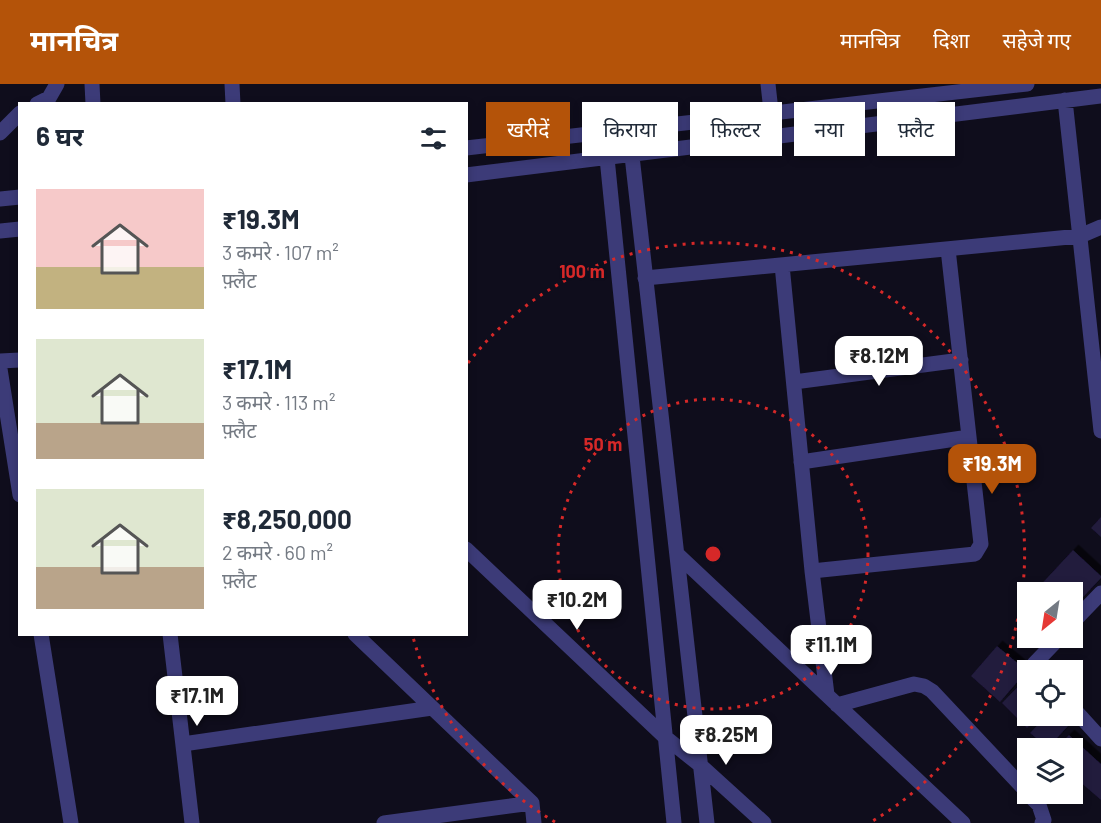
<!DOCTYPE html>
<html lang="hi">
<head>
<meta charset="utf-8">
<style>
  :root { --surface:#fff; --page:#f2f2f3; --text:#1f2937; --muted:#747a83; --accent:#b45309 }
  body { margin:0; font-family:Barlow,"Noto Sans Devanagari",sans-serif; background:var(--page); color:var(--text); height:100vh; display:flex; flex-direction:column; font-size:22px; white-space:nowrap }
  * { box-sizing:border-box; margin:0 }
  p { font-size:20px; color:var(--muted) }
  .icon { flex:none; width:33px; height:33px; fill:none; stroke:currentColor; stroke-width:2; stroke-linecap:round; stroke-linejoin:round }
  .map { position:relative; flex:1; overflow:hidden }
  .drawer { position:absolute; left:18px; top:18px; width:450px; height:534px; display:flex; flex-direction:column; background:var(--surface); border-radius:0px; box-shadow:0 3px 9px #0003 }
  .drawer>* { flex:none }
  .guide { position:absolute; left:486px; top:18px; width:525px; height:54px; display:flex; gap:12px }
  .needle { width:39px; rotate:210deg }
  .controls { position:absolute; left:1017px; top:498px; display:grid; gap:12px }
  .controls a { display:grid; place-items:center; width:66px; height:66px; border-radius:0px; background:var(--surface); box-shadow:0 3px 9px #0003; font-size:30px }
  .price { position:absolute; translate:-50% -51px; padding:0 14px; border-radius:12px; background:#fff; color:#222; font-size:20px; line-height:39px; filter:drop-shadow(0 2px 3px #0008) }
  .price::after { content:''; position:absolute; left:50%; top:36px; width:18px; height:14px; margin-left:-9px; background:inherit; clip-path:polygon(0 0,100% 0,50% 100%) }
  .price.active { background:var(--accent); color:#fff }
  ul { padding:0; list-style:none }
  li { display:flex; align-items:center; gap:18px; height:150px; padding:0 18px }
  li span { display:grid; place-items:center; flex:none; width:168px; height:120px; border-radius:0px; color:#555 }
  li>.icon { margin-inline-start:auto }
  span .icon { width:72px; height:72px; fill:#fffc; stroke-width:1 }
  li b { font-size:26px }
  h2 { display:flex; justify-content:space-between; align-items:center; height:72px; padding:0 18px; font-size:26px }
  .chip { padding:0 21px; border-radius:0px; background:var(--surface); box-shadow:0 3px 9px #0003; font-size:21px; line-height:54px }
  .chip.active { background:var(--accent); color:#fff }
  header { display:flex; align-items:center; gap:36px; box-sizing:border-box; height:84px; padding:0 30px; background:var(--accent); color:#fff }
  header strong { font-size:28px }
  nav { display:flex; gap:33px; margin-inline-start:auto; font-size:21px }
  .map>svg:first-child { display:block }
  .building { fill:#201a3c; filter:url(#shadow) }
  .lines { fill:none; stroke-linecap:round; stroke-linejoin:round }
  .street { stroke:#3c3b78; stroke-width:15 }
  .ring { fill:none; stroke:#d62828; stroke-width:3; stroke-dasharray:3 6 }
  .centre { fill:#d62828; stroke:#0f0d1c; stroke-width:3 }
  .ring-label { font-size:18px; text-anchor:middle; font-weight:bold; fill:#d62828; stroke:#0f0d1c; stroke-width:4.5; stroke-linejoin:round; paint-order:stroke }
</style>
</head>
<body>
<header>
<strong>मानचित्र</strong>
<nav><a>मानचित्र</a><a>दिशा</a><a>सहेजे गए</a></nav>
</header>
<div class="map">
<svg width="1101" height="739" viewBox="0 0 1101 739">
  <defs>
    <filter id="shadow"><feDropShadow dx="5.5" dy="-5.5" stdDeviation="0" flood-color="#0009"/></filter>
  </defs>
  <rect width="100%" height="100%" fill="#0f0d1c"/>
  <path class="building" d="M1101,433V453L1091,444Z
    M1073,466L1101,492V494L1072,525V508H1034Z
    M997,562L1027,587L1000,618L971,592Z
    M1028,592V632H1039L1027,644L1002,619Z
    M1046,632H1059L1069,641L1048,664L1030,649Z
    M1069,651L1101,680V716L1072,691V664H1056Z"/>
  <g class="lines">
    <path class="street" d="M92,0L93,20
      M232,0L233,20
      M768,0L774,54
      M1065,16L1101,347
      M37,20L49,14L57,0
      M0,49L20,29
      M466,64L1027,0
      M632,72L707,739
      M607,74L674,739
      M466,91L1101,12
      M0,115L20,113
      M0,147L20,145
      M782,181L812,487L827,611
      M645,194L1080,152L1101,143
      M0,277L20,276
      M0,285L20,411
      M794,298L961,276
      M801,378L969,353
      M466,465L665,653L700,681L764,739
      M677,470L963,739
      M812,487L975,470L981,460L948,165
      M1072,539L1101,509
      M41,550L71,739
      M170,550L192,739
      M355,550L532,719L534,739
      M1040,586L1034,580L1059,554
      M837,621L914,600L924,602L932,607L1028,709
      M1072,623L1101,655
      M183,660L432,624
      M1028,710L1039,721L1044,736L1042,739
      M384,739L532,719"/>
  </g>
  <g class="ring">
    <circle cx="713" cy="470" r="155"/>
    <path d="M555 738A311 311 0 0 1 413 553M468 279A311 311 0 1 1 871 738"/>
  </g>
  <circle cx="713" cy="470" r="9" class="centre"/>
  <g class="ring-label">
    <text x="582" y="194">100 m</text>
    <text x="603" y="367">50 m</text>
  </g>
</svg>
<div class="controls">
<a><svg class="needle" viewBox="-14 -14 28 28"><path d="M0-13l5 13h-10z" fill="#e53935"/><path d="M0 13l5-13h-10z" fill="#747a83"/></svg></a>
<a><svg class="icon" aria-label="locate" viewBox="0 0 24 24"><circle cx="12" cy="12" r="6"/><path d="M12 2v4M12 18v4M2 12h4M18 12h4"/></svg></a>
<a><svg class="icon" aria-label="layers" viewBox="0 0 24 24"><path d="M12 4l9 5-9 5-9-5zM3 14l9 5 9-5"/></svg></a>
</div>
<b class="price" style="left:879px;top:303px">₹8.12M</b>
<b class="price active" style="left:992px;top:411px">₹19.3M</b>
<b class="price" style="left:577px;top:547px">₹10.2M</b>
<b class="price" style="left:831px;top:592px">₹11.1M</b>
<b class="price" style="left:197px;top:643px">₹17.1M</b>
<b class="price" style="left:726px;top:682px">₹8.25M</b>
<div class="guide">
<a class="chip active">खरीदें</a>
<a class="chip">किराया</a>
<a class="chip">फ़िल्टर</a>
<a class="chip">नया</a>
<a class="chip">फ़्लैट</a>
</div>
<section class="drawer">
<h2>6 घर<svg class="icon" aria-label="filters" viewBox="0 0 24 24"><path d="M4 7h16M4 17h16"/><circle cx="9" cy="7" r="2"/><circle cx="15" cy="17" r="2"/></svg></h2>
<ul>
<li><span style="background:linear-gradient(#f6c9c9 65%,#c2b280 0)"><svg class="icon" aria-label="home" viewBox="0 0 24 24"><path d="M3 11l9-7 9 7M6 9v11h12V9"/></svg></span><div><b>₹19.3M</b><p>3 कमरे · 107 m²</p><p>फ़्लैट</p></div></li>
<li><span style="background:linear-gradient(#dfe7d0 70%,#b9a48a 0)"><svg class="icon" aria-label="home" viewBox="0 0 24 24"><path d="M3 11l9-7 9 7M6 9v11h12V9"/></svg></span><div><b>₹17.1M</b><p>3 कमरे · 113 m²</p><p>फ़्लैट</p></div></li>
<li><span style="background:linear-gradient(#dfe7d0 65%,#b9a48a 0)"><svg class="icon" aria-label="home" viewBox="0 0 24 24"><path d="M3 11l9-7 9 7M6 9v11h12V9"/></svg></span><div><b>₹8,250,000</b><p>2 कमरे · 60 m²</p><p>फ़्लैट</p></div></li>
</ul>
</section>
</div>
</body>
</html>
